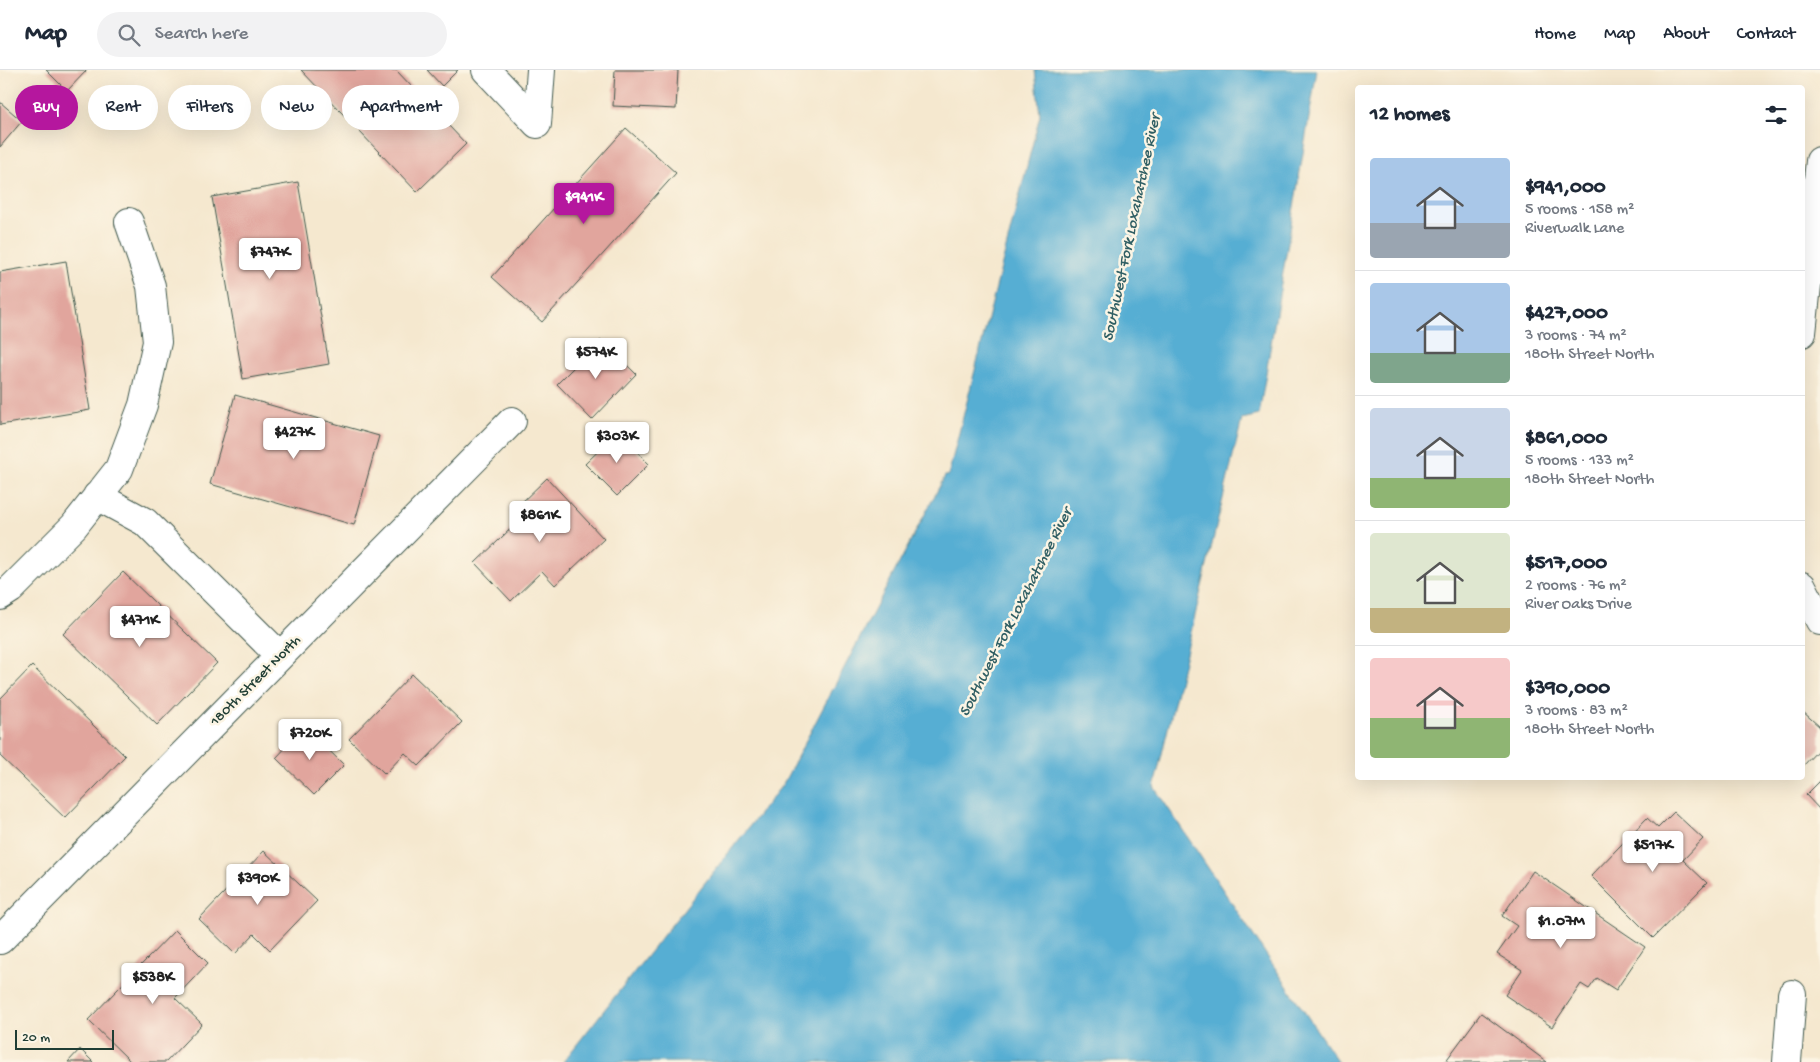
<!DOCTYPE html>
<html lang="en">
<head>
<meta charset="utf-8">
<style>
  :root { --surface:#fff; --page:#f2f2f3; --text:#1f2937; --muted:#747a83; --line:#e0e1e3; --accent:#b5179e }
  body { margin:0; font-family:"Gochi Hand",sans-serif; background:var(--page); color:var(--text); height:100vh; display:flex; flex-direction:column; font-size:19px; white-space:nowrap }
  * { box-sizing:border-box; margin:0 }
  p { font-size:16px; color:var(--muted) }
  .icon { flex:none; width:28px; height:28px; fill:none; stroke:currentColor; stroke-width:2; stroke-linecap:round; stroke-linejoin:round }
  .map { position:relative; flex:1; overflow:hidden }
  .panel { position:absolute; left:1355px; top:15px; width:450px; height:695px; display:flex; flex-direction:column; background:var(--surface); border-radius:5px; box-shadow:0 5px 20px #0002 }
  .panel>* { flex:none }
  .top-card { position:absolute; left:15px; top:15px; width:475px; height:45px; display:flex; gap:10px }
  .scale { position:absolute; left:15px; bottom:12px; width:99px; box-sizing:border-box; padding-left:5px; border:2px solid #1f3d34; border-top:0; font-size:14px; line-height:18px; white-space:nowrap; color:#1f3d34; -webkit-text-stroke:4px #fcf5e5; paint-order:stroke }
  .price { position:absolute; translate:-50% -42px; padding:0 11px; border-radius:5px; background:#fff; color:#222; font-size:16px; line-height:32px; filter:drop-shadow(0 1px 2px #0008) }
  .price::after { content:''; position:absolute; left:50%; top:30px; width:15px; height:11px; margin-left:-8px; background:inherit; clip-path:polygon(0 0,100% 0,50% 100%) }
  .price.current { background:var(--accent); color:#fff }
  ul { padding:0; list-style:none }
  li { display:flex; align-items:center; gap:15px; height:125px; padding:0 15px }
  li+li { border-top:1px solid var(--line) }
  li span { display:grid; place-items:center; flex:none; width:140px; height:100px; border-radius:5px; color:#555 }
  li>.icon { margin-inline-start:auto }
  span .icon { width:60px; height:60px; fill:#fffc; stroke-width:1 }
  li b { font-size:21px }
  h2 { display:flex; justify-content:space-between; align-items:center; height:60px; padding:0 15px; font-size:21px }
  .pill { padding:0 18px; border-radius:22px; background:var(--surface); box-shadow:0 5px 20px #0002; font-size:18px; line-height:45px }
  .pill.current { background:var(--accent); color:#fff }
  header { display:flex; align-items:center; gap:30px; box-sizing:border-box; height:70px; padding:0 25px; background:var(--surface); border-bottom:1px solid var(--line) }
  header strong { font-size:24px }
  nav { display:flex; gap:28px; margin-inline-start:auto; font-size:18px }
  .search { width:350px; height:45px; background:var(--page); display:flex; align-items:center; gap:12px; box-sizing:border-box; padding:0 18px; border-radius:28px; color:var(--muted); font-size:19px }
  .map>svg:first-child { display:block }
  .water { fill:#56aed3; stroke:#3a7684 }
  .building { fill:#e1a59d }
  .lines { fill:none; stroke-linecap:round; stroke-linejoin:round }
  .minor-casing { stroke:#3f574b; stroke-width:30 }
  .minor { stroke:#fff; stroke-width:28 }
  .labels { text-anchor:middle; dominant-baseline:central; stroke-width:5; stroke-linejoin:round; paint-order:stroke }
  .street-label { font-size:15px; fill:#1f3d34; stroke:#fcf5e5 }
  .water-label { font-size:16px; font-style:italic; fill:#305f64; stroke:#fcf5e5 }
</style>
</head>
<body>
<header>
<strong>Map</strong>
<div class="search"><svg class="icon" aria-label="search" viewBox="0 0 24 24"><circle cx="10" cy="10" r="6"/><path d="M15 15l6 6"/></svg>Search here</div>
<nav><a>Home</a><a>Map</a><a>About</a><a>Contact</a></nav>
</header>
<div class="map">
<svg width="1820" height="992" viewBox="0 0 1820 992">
  <rect width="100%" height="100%" fill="#fcf5e5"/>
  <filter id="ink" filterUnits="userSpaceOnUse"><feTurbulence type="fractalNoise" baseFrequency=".02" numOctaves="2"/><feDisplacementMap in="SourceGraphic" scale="10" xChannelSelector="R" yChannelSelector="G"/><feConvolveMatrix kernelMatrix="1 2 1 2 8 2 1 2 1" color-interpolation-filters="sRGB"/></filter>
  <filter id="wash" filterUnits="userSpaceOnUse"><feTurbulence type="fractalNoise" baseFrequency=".0096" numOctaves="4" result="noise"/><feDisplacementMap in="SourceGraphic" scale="20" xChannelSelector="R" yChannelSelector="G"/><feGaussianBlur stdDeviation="1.12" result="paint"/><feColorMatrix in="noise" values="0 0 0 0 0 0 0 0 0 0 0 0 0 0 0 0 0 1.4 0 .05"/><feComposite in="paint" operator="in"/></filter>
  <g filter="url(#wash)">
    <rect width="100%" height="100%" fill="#f5e8cf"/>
    <path class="water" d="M1035,0H1317L1259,345L1242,349L1154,717L1338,992H563L783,714L945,406H948L1040,45Z"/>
    <g id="blocks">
      <path class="building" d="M46,0H87L67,21Z
        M301,0H396L466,74L417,122Z
        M427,0H458L442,16Z
        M615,0H678L676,39L613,36Z
        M0,32L22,51L0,77Z
        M626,58L676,103L542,252L492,207Z
        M298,112L329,294L243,309L212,127Z
        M66,191L90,340L0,355V202Z
        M601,270L636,304L592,350L557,314Z
        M235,325L379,366L354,455L210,414Z
        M618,362L649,394L617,426L585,394Z
        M547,408L604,469L555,515L542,501L511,531L475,493L526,444L518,436Z
        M123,502L217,593L157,655L63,564Z
        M32,596L125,686L65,748L0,686V629Z
        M412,604L462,652L419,696L405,683L385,704L349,669Z
        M1802,641L1820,657V678L1802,697Z
        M305,657L344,695L314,725L276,688Z
        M1820,711V740L1806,725Z
        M1674,742L1703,769L1683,790L1707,813L1653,868L1591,806L1647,748L1658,758Z
        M264,781L317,831L270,880L254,864L235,884L199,849Z
        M1533,801L1645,877L1616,920L1597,908L1589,919L1581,914L1552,957L1505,925L1522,900L1497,884L1517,856L1502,846Z
        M175,860L208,893L175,928L202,954L166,992H131L88,950Z
        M1481,943L1547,992H1445Z
        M80,979L93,992H68Z"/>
    </g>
  </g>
  <g filter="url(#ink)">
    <use href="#blocks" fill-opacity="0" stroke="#3f574b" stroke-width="1"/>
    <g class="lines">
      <defs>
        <path id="minor" d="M486,0L537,54L541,0
          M1802,263L1820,91
          M97,426L145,452L280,586
          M1802,516L1820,551
          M0,526L11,519L74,456L119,399L143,335L157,272L151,216L129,152
          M0,870L512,351
          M1787,992L1792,924"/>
      </defs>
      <use href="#minor" class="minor-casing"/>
      <use href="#minor" class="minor"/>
    </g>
  </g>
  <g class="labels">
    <g class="street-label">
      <text transform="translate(256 611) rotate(-45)">180th Street North</text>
    </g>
    <g class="water-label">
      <text transform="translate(1133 158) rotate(-78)">Southwest Fork Loxahatchee River</text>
      <text transform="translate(1017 543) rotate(-63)">Southwest Fork Loxahatchee River</text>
    </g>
  </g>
</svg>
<div class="scale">20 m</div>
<b class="price current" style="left:584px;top:155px">$941K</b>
<b class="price" style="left:270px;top:210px">$747K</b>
<b class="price" style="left:596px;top:310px">$574K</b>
<b class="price" style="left:294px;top:390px">$427K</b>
<b class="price" style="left:617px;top:394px">$303K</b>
<b class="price" style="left:540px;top:473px">$861K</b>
<b class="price" style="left:140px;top:578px">$471K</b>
<b class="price" style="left:310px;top:691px">$720K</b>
<b class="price" style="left:1653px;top:803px">$517K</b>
<b class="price" style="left:258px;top:836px">$390K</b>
<b class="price" style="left:1561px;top:879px">$1.07M</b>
<b class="price" style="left:153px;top:935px">$538K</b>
<div class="top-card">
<a class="pill current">Buy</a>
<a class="pill">Rent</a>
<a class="pill">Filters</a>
<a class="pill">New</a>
<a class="pill">Apartment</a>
</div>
<section class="panel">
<h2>12 homes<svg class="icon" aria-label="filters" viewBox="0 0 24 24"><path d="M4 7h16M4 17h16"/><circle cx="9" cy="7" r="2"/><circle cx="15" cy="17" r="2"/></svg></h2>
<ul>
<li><span style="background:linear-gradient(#a9c7e8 65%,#9aa5b1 0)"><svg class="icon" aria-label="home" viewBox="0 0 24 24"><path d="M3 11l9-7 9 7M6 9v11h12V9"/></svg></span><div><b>$941,000</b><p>5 rooms · 158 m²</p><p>Riverwalk Lane</p></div></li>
<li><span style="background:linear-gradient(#a9c7e8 70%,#7fa58c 0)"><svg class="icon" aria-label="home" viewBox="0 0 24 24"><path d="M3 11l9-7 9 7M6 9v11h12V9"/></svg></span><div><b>$427,000</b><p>3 rooms · 74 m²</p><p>180th Street North</p></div></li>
<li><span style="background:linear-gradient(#c9d6e8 70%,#8fb573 0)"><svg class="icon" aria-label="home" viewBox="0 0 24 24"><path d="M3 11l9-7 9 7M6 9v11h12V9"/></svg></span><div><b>$861,000</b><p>5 rooms · 133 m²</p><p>180th Street North</p></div></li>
<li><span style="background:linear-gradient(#dfe7d0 75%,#c2b280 0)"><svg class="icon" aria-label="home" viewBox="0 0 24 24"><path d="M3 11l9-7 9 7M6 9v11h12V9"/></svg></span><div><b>$517,000</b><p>2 rooms · 76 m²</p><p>River Oaks Drive</p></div></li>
<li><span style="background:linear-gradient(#f6c9c9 60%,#8fb573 0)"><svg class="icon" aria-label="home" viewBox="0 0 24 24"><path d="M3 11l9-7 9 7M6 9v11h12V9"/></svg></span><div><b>$390,000</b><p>3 rooms · 83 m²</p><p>180th Street North</p></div></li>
</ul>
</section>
</div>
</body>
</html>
